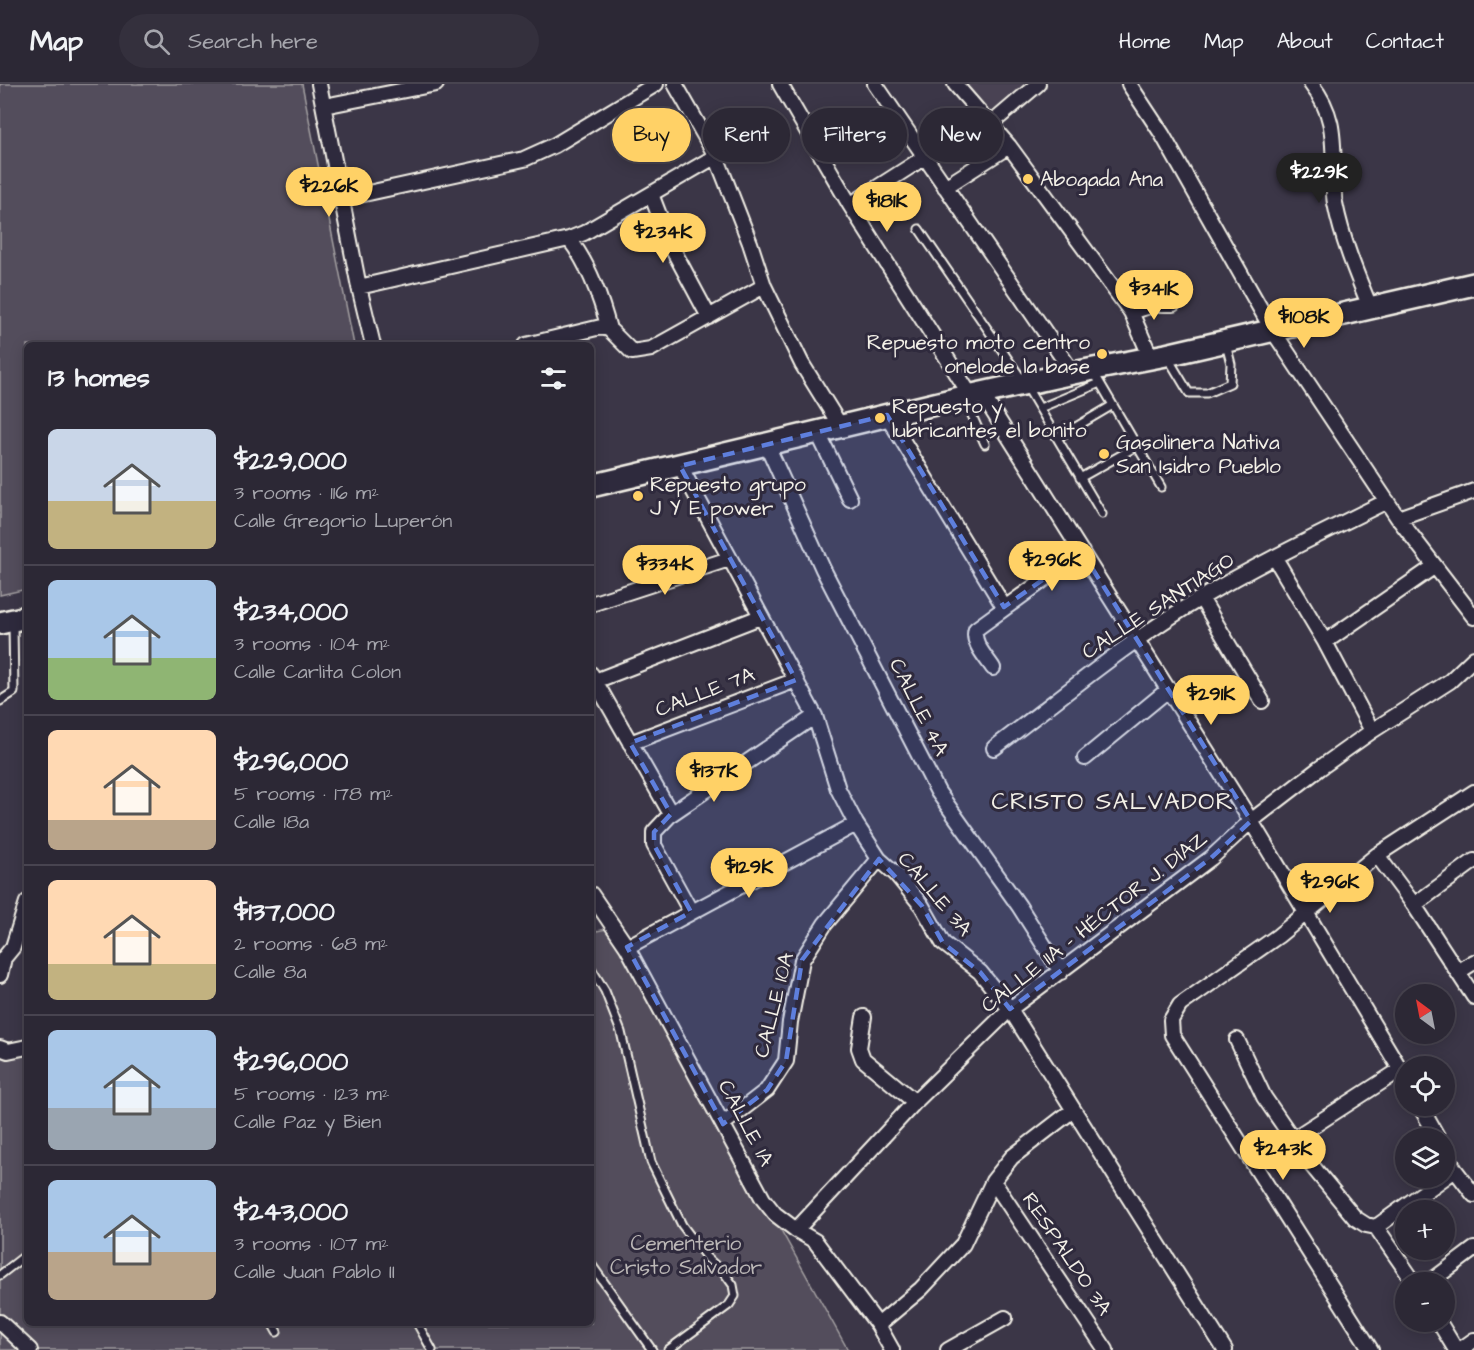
<!DOCTYPE html>
<html lang="en">
<head>
<meta charset="utf-8">
<style>
  :root { --surface:#2c2835; --page:#34303d; --text:#f1f3f6; --muted:#a6a6ad; --line:#484450; --accent:#ffd166 }
  body { margin:0; font-family:"Architects Daughter",sans-serif; background:var(--page); color:var(--text); height:100vh; display:flex; flex-direction:column; font-size:22px; white-space:nowrap }
  * { box-sizing:border-box; margin:0 }
  p { font-size:20px; color:var(--muted) }
  .icon { flex:none; width:33px; height:33px; fill:none; stroke:currentColor; stroke-width:2; stroke-linecap:round; stroke-linejoin:round }
  .map { position:relative; flex:1; overflow:hidden }
  .sheet { position:absolute; left:24px; top:258px; width:570px; height:984px; display:flex; flex-direction:column; background:var(--surface); border-radius:9px; box-shadow:0 3px 15px #0003,0 0 0 2px var(--line) }
  .sheet>* { flex:none }
  .banner { position:absolute; left:612px; top:24px; width:570px; height:54px; display:flex; gap:12px }
  .needle { width:39px; rotate:328deg }
  .controls { position:absolute; left:1395px; top:900px; display:grid; gap:12px }
  .controls a { display:grid; place-items:center; width:60px; height:60px; border-radius:50%; background:var(--surface); box-shadow:0 3px 15px #0003,0 0 0 2px var(--line); font-size:30px }
  .price { position:absolute; translate:-50% -51px; padding:0 14px; border-radius:21px; background:var(--accent); color:#111; font-size:20px; line-height:39px; filter:drop-shadow(0 2px 3px #0008) }
  .price::after { content:''; position:absolute; left:50%; top:36px; width:18px; height:14px; margin-left:-9px; background:inherit; clip-path:polygon(0 0,100% 0,50% 100%) }
  .price.on { background:#222; color:#fff }
  ul { padding:0; list-style:none }
  li { display:flex; align-items:center; gap:18px; height:150px; padding:0 24px }
  li+li { border-top:2px solid var(--line) }
  li span { display:grid; place-items:center; flex:none; width:168px; height:120px; border-radius:9px; color:#555 }
  li>.icon { margin-inline-start:auto }
  span .icon { width:72px; height:72px; fill:#fffc; stroke-width:1 }
  li b { font-size:26px }
  h2 { display:flex; justify-content:space-between; align-items:center; height:72px; padding:0 24px; font-size:26px }
  .tag { padding:0 21px; border-radius:27px; background:var(--surface); box-shadow:0 3px 15px #0003,0 0 0 2px var(--line); font-size:21px; line-height:54px }
  .tag.on { background:var(--accent); color:#111 }
  header { display:flex; align-items:center; gap:36px; box-sizing:border-box; height:84px; padding:0 30px; background:var(--surface); border-bottom:2px solid var(--line) }
  header strong { font-size:28px }
  nav { display:flex; gap:33px; margin-inline-start:auto; font-size:21px }
  .search { width:420px; height:54px; background:var(--page); display:flex; align-items:center; gap:15px; box-sizing:border-box; padding:0 21px; border-radius:33px; color:var(--muted); font-size:22px }
  .map>svg:first-child { display:block }
  .built { fill:#484352 }
  .green { fill:#534e5c; stroke:#a4a0a2; stroke-width:1.5 }
  .lines { fill:none; stroke-linecap:round; stroke-linejoin:round }
  .lane-casing { stroke:#f4f1e8; stroke-width:11 }
  .street-casing { stroke:#f4f1e8; stroke-width:18 }
  .primary-casing { stroke:#f4f1e8; stroke-width:26 }
  .lane { stroke:#2f2a3d; stroke-width:7 }
  .street { stroke:#2f2a3d; stroke-width:14 }
  .primary { stroke:#2f2a3d; stroke-width:21 }
  .marked { fill:#5e7fdd; fill-opacity:0.2; stroke:#5e7fdd; stroke-width:4.5; stroke-dasharray:12 8; stroke-linejoin:round }
  .poi-dot { fill:#ffd166; stroke:#2f2a3d; stroke-width:2 }
  .labels { text-anchor:middle; dominant-baseline:central; stroke-width:6; stroke-linejoin:round; paint-order:stroke }
  .poi-label { font-size:21px; fill:#f4f1e8; stroke:#2f2a3d; text-anchor:start }
  .street-label { font-size:21px; fill:#f4f1e8; stroke:#2f2a3d }
  .park-label { font-size:21px; fill:#bcb8b7; stroke:#2f2a3d }
  .quarter-label { font-size:24px; letter-spacing:1.5px; fill:#f4f1e8; stroke:#2f2a3d }
</style>
</head>
<body>
<header>
<strong>Map</strong>
<div class="search"><svg class="icon" aria-label="search" viewBox="0 0 24 24"><circle cx="10" cy="10" r="6"/><path d="M15 15l6 6"/></svg>Search here</div>
<nav><a>Home</a><a>Map</a><a>About</a><a>Contact</a></nav>
</header>
<div class="map">
<svg width="1474" height="1266" viewBox="0 0 1474 1266">
  <rect width="100%" height="100%" fill="#3b3647"/>
  <filter id="ink" filterUnits="userSpaceOnUse"><feTurbulence type="fractalNoise" baseFrequency=".0167" numOctaves="2"/><feDisplacementMap in="SourceGraphic" scale="12" xChannelSelector="R" yChannelSelector="G"/><feConvolveMatrix kernelMatrix="1 2 1 2 8 2 1 2 1" color-interpolation-filters="sRGB"/></filter>
  <g filter="url(#ink)">
    <path class="built" d="M955,0H1042L991,40Z"/>
    <path class="green" d="M0,0H302L354,261H27V505L0,511Z
      M612,844L848,1266H0V968L27,962V1239H591V848Z"/>
    <g class="lines">
      <defs>
        <path id="lane" d="M919,145L1025,300L1102,430
          M1168,274L1189,309H1207L1230,299L1231,280L1226,260
          M1093,287L1161,403
          M965,316L985,360
          M1040,324L1100,299
          M1057,354L1113,321
          M1080,394L1137,362
          M0,617L14,608L13,540
          M591,884L605,907L621,948L651,1078L682,1141L706,1173L725,1190L733,1201L735,1212L729,1221L668,1266
          M591,1180L652,1266
          M0,1191L27,1170
          M272,1239L277,1248
          M417,1239L432,1266"/>
        <path id="street" d="M319,0L359,203L373,261
          M675,0L716,72L750,159L764,202L802,280L841,343
          M780,0L850,121L971,312
          M875,0L1073,289
          M955,0L1009,62L1131,228L1151,274
          M1129,0L1162,50L1273,247L1398,434L1474,533
          M1311,0C1335,30 1333,55 1334,91C1334,100 1333,110 1335,119C1342,155 1356,189 1370,223
          M324,22L436,0
          M991,40L1038,0
          M945,103L1009,62
          M651,110L671,162L709,233
          M341,115L524,75L555,61L656,0
          M850,121L925,73
          M569,155C589,180 601,215 609,245
          M359,203L569,155L584,149L716,72
          M1131,228L1156,220H1173
          M526,261L601,243L609,245L632,268L651,265L764,202
          M982,310L1251,737L1406,995
          M887,331L1004,523
          M818,349L850,415
          M767,361L823,485L938,708L1019,822L1061,888
          M680,382L815,632L838,705L856,740L879,775L896,790L922,822L943,859L980,888L1010,925L1225,1266
          M1398,434L1474,407
          M1275,474L1325,558L1372,647
          M1201,514L1262,617
          M591,520L729,475
          M1325,558L1435,482
          M993,584C986,573 971,558 976,545L1082,468
          M591,590L671,730
          M595,597L760,533
          M630,659L796,596
          M994,664C1062,613 1128,557 1201,514C1261,478 1325,448 1387,417
          M1085,674L1169,605
          M1377,771L1414,821L1474,913
          M591,810L627,863L763,1115L775,1130L796,1146L815,1157L878,1241L892,1266
          M1414,821L1474,777
          M691,828L654,761V748L671,730L815,632
          M627,863L856,740
          M1458,888L1474,878
          M0,891L4,874L13,863L27,818
          M864,933L859,964L863,975L915,1018
          M1237,956L1264,1013L1308,1077L1355,1134L1366,1141L1376,1143L1414,1198
          M0,964L8,967L27,963
          M1420,1022L1438,1054
          M723,1040L767,1006L786,977L790,938L802,876L825,840L879,775
          M1293,1055L1400,986
          M1444,1066L1455,1086L1474,1111
          M993,1097L1106,1266
          M1376,1143L1455,1086
          M796,1146L915,1018L1010,925L1211,774L1251,737L1320,684L1372,647L1450,597L1474,574
          M1430,1198L1474,1165
          M0,1238L30,1266
          M1439,1238L1456,1266
          M878,1241L921,1205L963,1160L993,1097L1012,1073L1073,1026
          M948,1266L1005,1234
          M1371,1266L1172,951L1171,936L1180,921L1278,852L1377,771L1474,708
          M1460,1266L1474,1256"/>
        <path id="primary" d="M591,402L964,313L1073,289L1166,271L1474,200
          M0,539L27,533"/>
      </defs>
      <use href="#lane" class="lane-casing"/>
      <use href="#street" class="street-casing"/>
      <use href="#primary" class="primary-casing"/>
      <use href="#lane" class="lane"/>
      <use href="#street" class="street"/>
      <use href="#primary" class="primary"/>
    </g>
  </g>
  <path class="marked" d="M887,331L1004,523L1082,468L1251,737L1211,774L1010,925L980,888L943,859L922,822L879,775L802,876L786,977L767,1006L723,1040L627,863L691,828L654,761V748L671,730L630,659L796,596L680,382Z"/>
  <g class="poi-dot">
    <circle cx="1028" cy="95" r="6"/>
    <circle cx="1102" cy="270" r="6"/>
    <circle cx="880" cy="334" r="6"/>
    <circle cx="1104" cy="370" r="6"/>
    <circle cx="638" cy="412" r="6"/>
  </g>
  <g class="labels">
    <g class="poi-label">
      <text x="1040" y="95">Abogada Ana</text>
      <text x="1090" y="258" text-anchor="end">Repuesto moto centro<tspan x="1090" dy="24">onelode la base</tspan></text>
      <text x="892" y="322">Repuesto y<tspan x="892" dy="24">lubricantes el bonito</tspan></text>
      <text x="1116" y="358">Gasolinera Nativa<tspan x="1116" dy="24">San Isidro Pueblo</tspan></text>
      <text x="650" y="400">Repuesto grupo<tspan x="650" dy="24">J Y E power</tspan></text>
    </g>
    <g class="street-label">
      <text transform="translate(1158 522) rotate(-33)">CALLE SANTIAGO</text>
      <text transform="translate(705 608) rotate(-21)">CALLE 7A</text>
      <text transform="translate(919 623) rotate(63)">CALLE 4A</text>
      <text transform="translate(935 810) rotate(50)">CALLE 3A</text>
      <text transform="translate(1094 838) rotate(-38)">CALLE 11A - HÉCTOR J. DÍAZ</text>
      <text transform="translate(774 921) rotate(-76)">CALLE 10A</text>
      <text transform="translate(746 1039) rotate(62)">CALLE 1A</text>
      <text transform="translate(1067 1170) rotate(56)">RESPALDO 3A</text>
    </g>
    <g class="park-label">
      <text x="686" y="1159">Cementerio<tspan x="686" dy="24">Cristo Salvador</tspan></text>
    </g>
    <g class="quarter-label">
      <text x="1113" y="718">CRISTO SALVADOR</text>
    </g>
  </g>
</svg>
<div class="controls">
<a><svg class="needle" viewBox="-14 -14 28 28"><path d="M0-13l5 13h-10z" fill="#e53935"/><path d="M0 13l5-13h-10z" fill="#a6a6ad"/></svg></a>
<a><svg class="icon" aria-label="locate" viewBox="0 0 24 24"><circle cx="12" cy="12" r="6"/><path d="M12 2v4M12 18v4M2 12h4M18 12h4"/></svg></a>
<a><svg class="icon" aria-label="layers" viewBox="0 0 24 24"><path d="M12 4l9 5-9 5-9-5zM3 14l9 5 9-5"/></svg></a>
<a>+</a>
<a>−</a>
</div>
<b class="price on" style="left:1319px;top:120px">$229K</b>
<b class="price" style="left:329px;top:134px">$226K</b>
<b class="price" style="left:887px;top:149px">$181K</b>
<b class="price" style="left:663px;top:180px">$234K</b>
<b class="price" style="left:1154px;top:237px">$341K</b>
<b class="price" style="left:1304px;top:265px">$108K</b>
<b class="price" style="left:1052px;top:508px">$296K</b>
<b class="price" style="left:665px;top:512px">$334K</b>
<b class="price" style="left:1211px;top:642px">$291K</b>
<b class="price" style="left:714px;top:719px">$137K</b>
<b class="price" style="left:749px;top:815px">$129K</b>
<b class="price" style="left:1330px;top:830px">$296K</b>
<b class="price" style="left:1283px;top:1097px">$243K</b>
<div class="banner">
<a class="tag on">Buy</a>
<a class="tag">Rent</a>
<a class="tag">Filters</a>
<a class="tag">New</a>
</div>
<section class="sheet">
<h2>13 homes<svg class="icon" aria-label="filters" viewBox="0 0 24 24"><path d="M4 7h16M4 17h16"/><circle cx="9" cy="7" r="2"/><circle cx="15" cy="17" r="2"/></svg></h2>
<ul>
<li><span style="background:linear-gradient(#c9d6e8 60%,#c2b280 0)"><svg class="icon" aria-label="home" viewBox="0 0 24 24"><path d="M3 11l9-7 9 7M6 9v11h12V9"/></svg></span><div><b>$229,000</b><p>3 rooms · 116 m²</p><p>Calle Gregorio Luperón</p></div></li>
<li><span style="background:linear-gradient(#a9c7e8 65%,#8fb573 0)"><svg class="icon" aria-label="home" viewBox="0 0 24 24"><path d="M3 11l9-7 9 7M6 9v11h12V9"/></svg></span><div><b>$234,000</b><p>3 rooms · 104 m²</p><p>Calle Carlita Colon</p></div></li>
<li><span style="background:linear-gradient(#ffd9b3 75%,#b9a48a 0)"><svg class="icon" aria-label="home" viewBox="0 0 24 24"><path d="M3 11l9-7 9 7M6 9v11h12V9"/></svg></span><div><b>$296,000</b><p>5 rooms · 178 m²</p><p>Calle 18a</p></div></li>
<li><span style="background:linear-gradient(#ffd9b3 70%,#c2b280 0)"><svg class="icon" aria-label="home" viewBox="0 0 24 24"><path d="M3 11l9-7 9 7M6 9v11h12V9"/></svg></span><div><b>$137,000</b><p>2 rooms · 68 m²</p><p>Calle 8a</p></div></li>
<li><span style="background:linear-gradient(#a9c7e8 65%,#9aa5b1 0)"><svg class="icon" aria-label="home" viewBox="0 0 24 24"><path d="M3 11l9-7 9 7M6 9v11h12V9"/></svg></span><div><b>$296,000</b><p>5 rooms · 123 m²</p><p>Calle Paz y Bien</p></div></li>
<li><span style="background:linear-gradient(#a9c7e8 60%,#b9a48a 0)"><svg class="icon" aria-label="home" viewBox="0 0 24 24"><path d="M3 11l9-7 9 7M6 9v11h12V9"/></svg></span><div><b>$243,000</b><p>3 rooms · 107 m²</p><p>Calle Juan Pablo II</p></div></li>
</ul>
</section>
</div>
</body>
</html>
